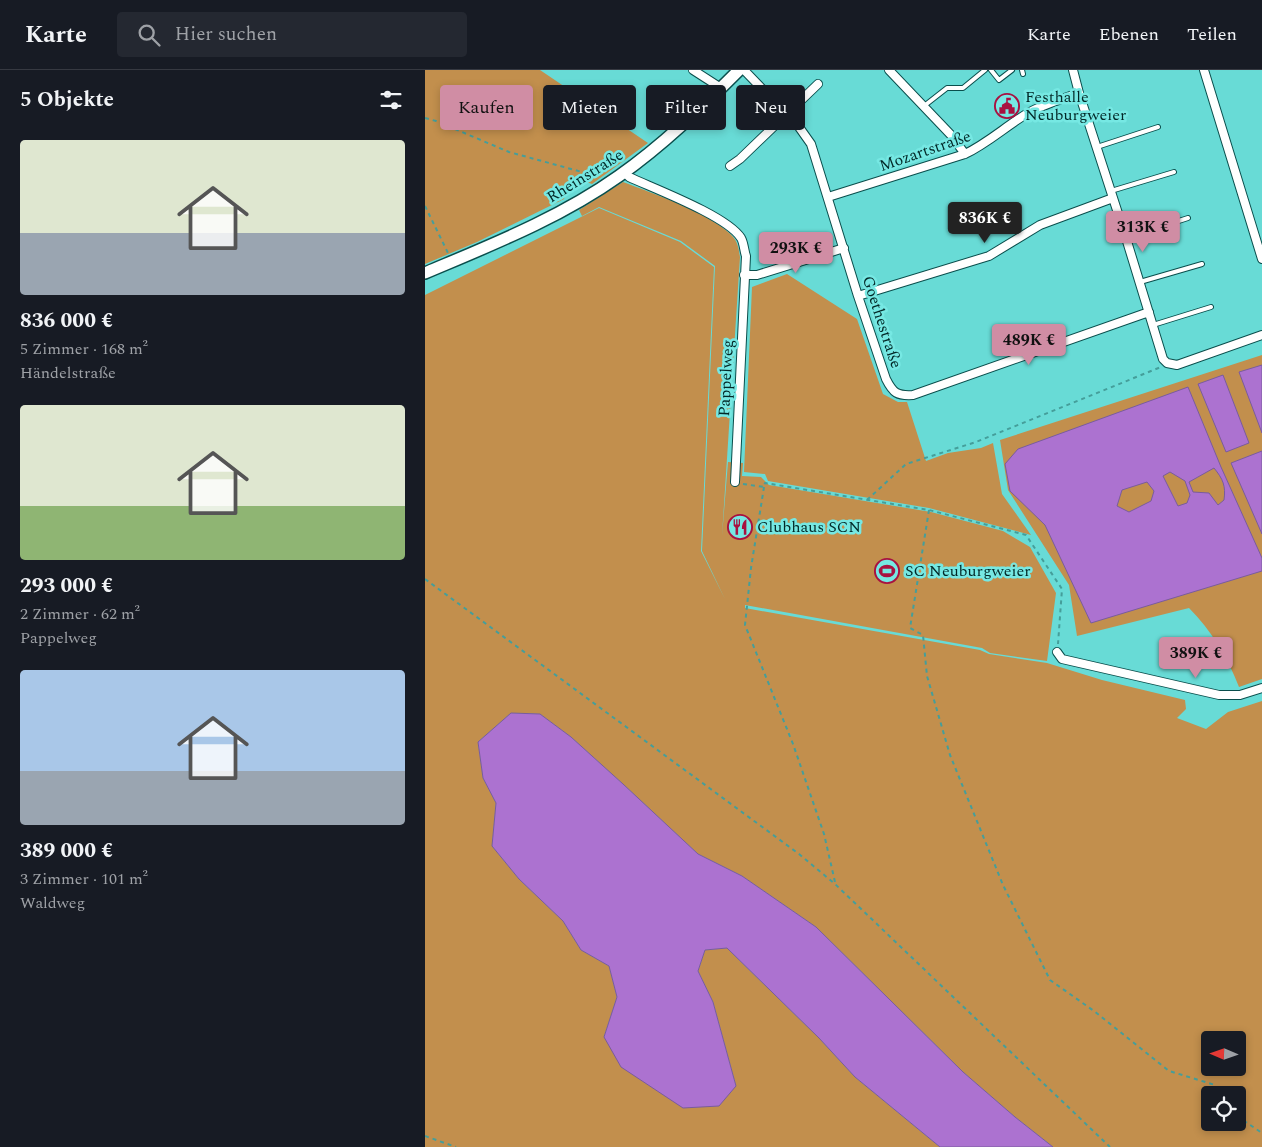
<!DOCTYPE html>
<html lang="de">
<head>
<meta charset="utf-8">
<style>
  :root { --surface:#171b24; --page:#242831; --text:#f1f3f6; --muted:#9ea1a6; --line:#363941; --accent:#d08da4 }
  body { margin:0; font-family:Spectral,serif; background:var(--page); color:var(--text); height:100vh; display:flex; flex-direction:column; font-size:19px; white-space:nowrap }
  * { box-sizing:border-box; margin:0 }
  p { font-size:16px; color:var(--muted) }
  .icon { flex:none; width:28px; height:28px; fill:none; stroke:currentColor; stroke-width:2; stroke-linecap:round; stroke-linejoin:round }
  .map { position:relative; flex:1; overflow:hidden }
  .sheet { display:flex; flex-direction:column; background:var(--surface); width:425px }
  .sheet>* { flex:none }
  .banner { position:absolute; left:15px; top:15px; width:475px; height:45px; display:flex; gap:10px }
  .needle { width:32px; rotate:272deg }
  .buttons { position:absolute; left:776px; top:961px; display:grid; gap:10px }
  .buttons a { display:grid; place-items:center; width:45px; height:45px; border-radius:5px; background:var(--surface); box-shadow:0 2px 8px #0003; font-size:25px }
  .price { position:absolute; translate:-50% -42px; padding:0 11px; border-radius:5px; background:var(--accent); color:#111; font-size:16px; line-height:32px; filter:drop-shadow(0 1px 2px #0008) }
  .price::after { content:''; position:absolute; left:50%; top:30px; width:15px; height:11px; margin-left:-8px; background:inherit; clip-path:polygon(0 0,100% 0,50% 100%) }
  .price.on { background:#222; color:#fff }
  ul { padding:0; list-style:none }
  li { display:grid; align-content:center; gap:10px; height:265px; padding:0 20px }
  li span { display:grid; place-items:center; height:155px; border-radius:5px; color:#555 }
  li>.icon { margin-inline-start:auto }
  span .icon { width:90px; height:90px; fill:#fffc; stroke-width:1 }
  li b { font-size:21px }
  h2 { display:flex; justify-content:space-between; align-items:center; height:60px; padding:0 20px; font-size:21px }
  .pill { padding:0 18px; border-radius:5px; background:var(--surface); box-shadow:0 2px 8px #0003; font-size:18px; line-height:45px }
  .pill.on { background:var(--accent); color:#111 }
  header { display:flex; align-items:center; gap:30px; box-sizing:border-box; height:70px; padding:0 25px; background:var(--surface); border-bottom:1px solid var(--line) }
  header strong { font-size:24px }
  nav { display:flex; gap:28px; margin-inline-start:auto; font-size:18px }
  .search { width:350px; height:45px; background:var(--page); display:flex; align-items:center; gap:12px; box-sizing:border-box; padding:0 18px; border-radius:5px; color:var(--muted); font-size:19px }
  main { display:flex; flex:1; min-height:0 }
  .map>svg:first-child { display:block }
  .green { fill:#c28f4d; fill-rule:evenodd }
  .water { fill:#ac72d0; stroke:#795c9d; fill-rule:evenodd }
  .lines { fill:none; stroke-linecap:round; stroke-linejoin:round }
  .service-casing { stroke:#0a4e4c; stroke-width:6 }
  .minor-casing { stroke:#0a4e4c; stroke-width:10 }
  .secondary-casing { stroke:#0a4e4c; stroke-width:14 }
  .path { stroke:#459e9a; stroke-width:2; stroke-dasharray:4 4; stroke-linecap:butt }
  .service { stroke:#fff; stroke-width:4 }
  .minor { stroke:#fff; stroke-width:8 }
  .secondary { stroke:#fff; stroke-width:11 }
  .labels { text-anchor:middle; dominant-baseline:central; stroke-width:5; stroke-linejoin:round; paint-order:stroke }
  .poi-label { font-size:16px; fill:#022827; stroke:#76e8e3; text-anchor:start }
  .street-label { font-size:16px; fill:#022827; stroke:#76e8e3 }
</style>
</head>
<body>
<header>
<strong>Karte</strong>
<div class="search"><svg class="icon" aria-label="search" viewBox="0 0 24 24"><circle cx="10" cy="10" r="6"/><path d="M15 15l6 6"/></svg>Hier suchen</div>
<nav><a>Karte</a><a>Ebenen</a><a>Teilen</a></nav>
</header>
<main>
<section class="sheet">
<h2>5 Objekte<svg class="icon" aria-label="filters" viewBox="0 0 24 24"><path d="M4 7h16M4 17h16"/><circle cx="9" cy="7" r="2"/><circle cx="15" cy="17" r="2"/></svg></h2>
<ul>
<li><span style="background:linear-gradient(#dfe7d0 60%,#9aa5b1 0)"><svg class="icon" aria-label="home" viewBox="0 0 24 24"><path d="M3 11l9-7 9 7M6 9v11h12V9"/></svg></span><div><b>836 000 €</b><p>5 Zimmer · 168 m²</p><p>Händelstraße</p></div></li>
<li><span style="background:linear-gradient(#dfe7d0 65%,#8fb573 0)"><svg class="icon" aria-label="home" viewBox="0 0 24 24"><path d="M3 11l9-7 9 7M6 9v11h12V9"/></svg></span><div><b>293 000 €</b><p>2 Zimmer · 62 m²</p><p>Pappelweg</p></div></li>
<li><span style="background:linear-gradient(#a9c7e8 65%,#9aa5b1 0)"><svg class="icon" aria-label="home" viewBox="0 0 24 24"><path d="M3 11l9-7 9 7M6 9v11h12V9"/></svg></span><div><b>389 000 €</b><p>3 Zimmer · 101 m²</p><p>Waldweg</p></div></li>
</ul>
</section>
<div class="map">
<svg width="837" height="1077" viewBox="0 0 837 1077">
  <rect width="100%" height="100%" fill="#68dbd6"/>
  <path class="green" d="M0,0H115L223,73L167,114L148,107L139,129L52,172L0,194Z
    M198,112C225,122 292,146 309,168C313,173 314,181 315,187L297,466L303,392L318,393L317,406L336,407L344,415L506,442L578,461L605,477L631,523L622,591L565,583L557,578L320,535V538L555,580L564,584L622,593L677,610L760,630L761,639L752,648L781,659L803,642L837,631V1077H628L590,1047L538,1002L391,857L317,806L273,784L198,714L146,667L115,644L86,643L53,672L58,708L71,733L67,776L94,809L138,851L156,880L184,896L192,927L179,967L311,1016L288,932L273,901L280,880L302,878L394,968L430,1007L515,1077H0V225L174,138L255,172L289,197L276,481L300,529L277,481L290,196L256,171L174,137L157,146L154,140ZM785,970H812V998H785ZM785,1025H812V1052H785Z
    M362,204L432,249L458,324L473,332H482L501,391L523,383L556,378L568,373L577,424L606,465L504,438L343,411L340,404L319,402L327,217Z
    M837,285V609L814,617C803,588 786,560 764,538L652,566L644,515L583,420L575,370Z"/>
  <path class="water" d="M837,295V363L814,302Z
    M798,305L824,373L801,382L773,314Z
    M763,317L796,397L837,488V501L666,553L620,455L585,421L580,394L593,379ZM789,398C798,409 801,416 799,430L793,435L784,423L768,422L764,412ZM745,402L760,411L765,425L762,433L753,436L738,406ZM722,412L729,421L726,431L704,442L692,436L697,420Z
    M837,381V464L806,393Z
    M86,643L115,644L146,667L198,714L273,784L317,806L391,857L538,1002L590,1047L628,1077H515L430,1007L394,968L302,878L280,880L273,901L288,932L311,1016L294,1036L258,1038L196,997L179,967L192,927L184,896L156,880L138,851L94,809L67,776L71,733L58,708L53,672Z"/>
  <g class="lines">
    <defs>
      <path id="service" d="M566,0L574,10L587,0
        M597,0L598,4
        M499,36L522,18H538L560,0
        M672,77L733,57
        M686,121L749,102
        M701,168L763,148
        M715,212L777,194
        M728,255L786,237"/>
      <path id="minor" d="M268,0L296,18
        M319,0L374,57L386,74L433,226L461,309C468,323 472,326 488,325L724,242
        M464,0L526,65L540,84
        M648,0L654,23L701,168L738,289L742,293L752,295L837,265
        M779,0L837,189
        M305,96L315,89L393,14
        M199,102L204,107C230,119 302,146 316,168C319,173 319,181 321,186L310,412
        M403,127L540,84C563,73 581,56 603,43C619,34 637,29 654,23
        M319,205H332L419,178
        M433,226L564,186L615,155L688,128
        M632,582L637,589L794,625H815L837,618"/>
      <path id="secondary" d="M0,203C66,175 135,148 194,106C238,75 276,38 314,0"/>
    </defs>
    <use href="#service" class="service-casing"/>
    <use href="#minor" class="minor-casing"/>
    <use href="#secondary" class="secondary-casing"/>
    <path class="path" d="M0,48L11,51L84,82L168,105L171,109
      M0,136L23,183
      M318,414L339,417L340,413L504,440L601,465L637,519L633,574
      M339,417L326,498L320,555L368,674L399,764L410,812
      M442,430L481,394L551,372L736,297
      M504,440L485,558L498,565L502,606L525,685L578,815L625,910L669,941L744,1001L790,1015L796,1025
      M0,509L374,784L410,814L685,1077
      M812,1046L837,1063
      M0,1066L31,1077"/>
    <use href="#service" class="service"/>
    <use href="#minor" class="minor"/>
    <use href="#secondary" class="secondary"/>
  </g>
  <defs>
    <symbol id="civic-ring" viewBox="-11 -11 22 22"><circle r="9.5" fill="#76e8e3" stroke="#a81140" stroke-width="1.5"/><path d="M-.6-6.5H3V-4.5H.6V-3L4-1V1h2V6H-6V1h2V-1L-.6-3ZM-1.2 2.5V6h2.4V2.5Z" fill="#a81140"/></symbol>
    <symbol id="restaurant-ring" viewBox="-11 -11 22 22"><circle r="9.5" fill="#76e8e3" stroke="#a81140" stroke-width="1.5"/><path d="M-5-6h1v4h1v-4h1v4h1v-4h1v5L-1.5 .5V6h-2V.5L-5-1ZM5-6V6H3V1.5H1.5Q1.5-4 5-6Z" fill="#a81140"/></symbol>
    <symbol id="stadium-ring" viewBox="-11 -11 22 22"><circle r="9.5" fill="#76e8e3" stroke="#a81140" stroke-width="1.5"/><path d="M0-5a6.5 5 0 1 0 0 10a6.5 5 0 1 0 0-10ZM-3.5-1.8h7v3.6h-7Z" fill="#a81140"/></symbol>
  </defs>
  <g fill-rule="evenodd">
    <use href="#civic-ring" x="568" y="22" width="28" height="28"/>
    <use href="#restaurant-ring" x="301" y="443" width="28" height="28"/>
    <use href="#stadium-ring" x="448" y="487" width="28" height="28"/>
  </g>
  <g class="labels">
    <g class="poi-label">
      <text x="600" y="27">Festhalle<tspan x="600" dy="18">Neuburgweier</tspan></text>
      <text x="332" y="457">Clubhaus SCN</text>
      <text x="480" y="501">SC Neuburgweier</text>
    </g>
    <g class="street-label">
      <text transform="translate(500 81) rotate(-19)">Mozartstraße</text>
      <text transform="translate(160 106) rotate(-32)">Rheinstraße</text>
      <text transform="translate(457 252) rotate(72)">Goethestraße</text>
      <text transform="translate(301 308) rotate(-87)">Pappelweg</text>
    </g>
  </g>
</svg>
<div class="buttons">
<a><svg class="needle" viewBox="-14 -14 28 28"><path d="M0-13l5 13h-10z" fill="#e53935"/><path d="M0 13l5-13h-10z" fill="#9ea1a6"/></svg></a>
<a><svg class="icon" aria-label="locate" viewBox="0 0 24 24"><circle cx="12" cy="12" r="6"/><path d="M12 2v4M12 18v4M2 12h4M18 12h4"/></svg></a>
</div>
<b class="price on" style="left:560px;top:174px">836K €</b>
<b class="price" style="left:718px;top:183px">313K €</b>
<b class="price" style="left:371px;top:204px">293K €</b>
<b class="price" style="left:604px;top:296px">489K €</b>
<b class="price" style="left:771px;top:609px">389K €</b>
<div class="banner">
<a class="pill on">Kaufen</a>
<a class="pill">Mieten</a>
<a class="pill">Filter</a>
<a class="pill">Neu</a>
</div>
</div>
</main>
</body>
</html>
